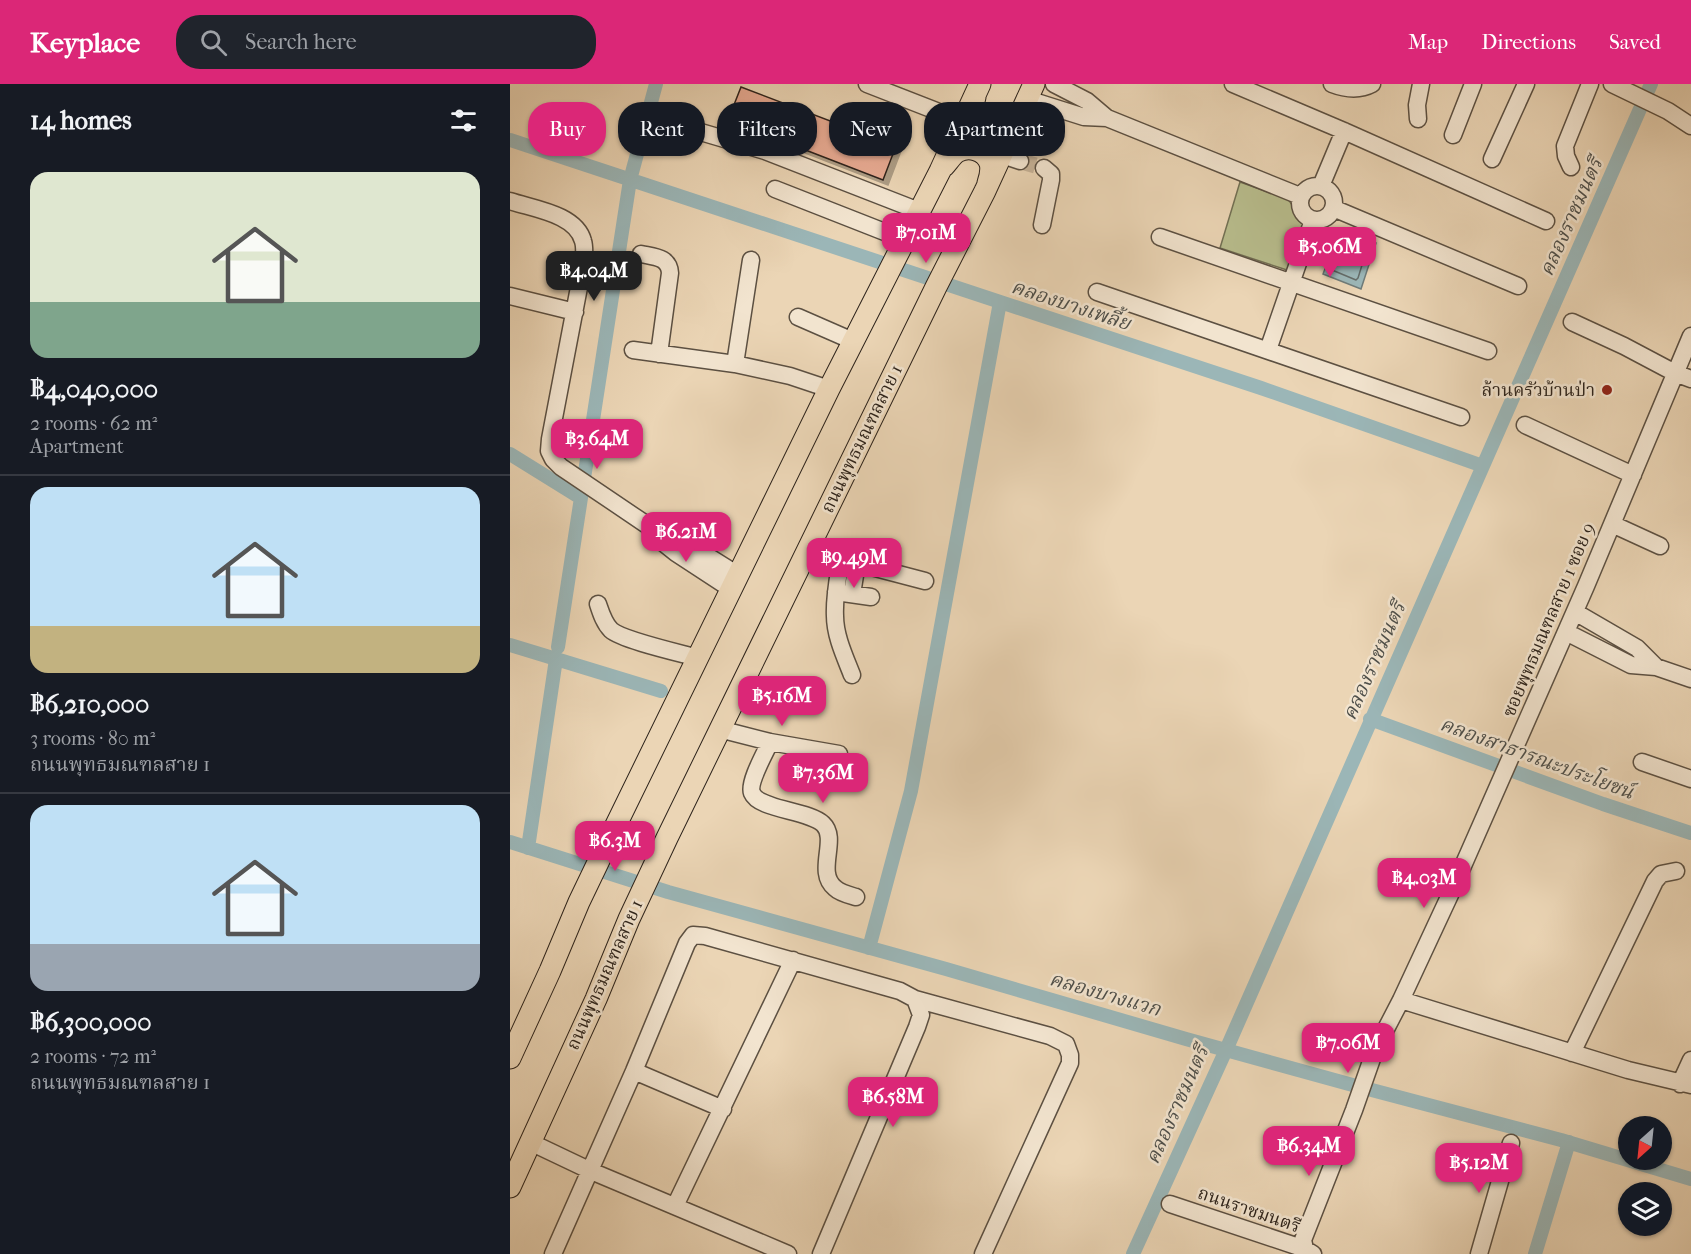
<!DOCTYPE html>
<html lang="en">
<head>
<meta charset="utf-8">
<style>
  :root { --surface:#171b24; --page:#20242c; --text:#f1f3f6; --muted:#9ea1a6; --line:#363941; --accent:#db2777 }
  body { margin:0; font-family:"IM FELL French Canon","Noto Serif Thai",serif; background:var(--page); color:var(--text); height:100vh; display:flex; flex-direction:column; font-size:22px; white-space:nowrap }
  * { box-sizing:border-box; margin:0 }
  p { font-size:20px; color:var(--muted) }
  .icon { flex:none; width:33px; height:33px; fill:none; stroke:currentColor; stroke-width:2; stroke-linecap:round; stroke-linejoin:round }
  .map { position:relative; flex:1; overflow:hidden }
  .details { display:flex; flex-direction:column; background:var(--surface); width:510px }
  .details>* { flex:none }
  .guide { position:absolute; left:18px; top:18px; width:570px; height:54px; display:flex; gap:12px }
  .needle { width:39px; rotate:207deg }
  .controls { position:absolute; left:1108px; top:1032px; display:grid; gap:12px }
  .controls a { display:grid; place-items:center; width:54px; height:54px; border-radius:50%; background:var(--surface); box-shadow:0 2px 4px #0004; font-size:30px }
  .price { position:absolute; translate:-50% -51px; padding:0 14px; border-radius:12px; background:var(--accent); color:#fff; font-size:20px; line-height:39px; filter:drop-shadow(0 2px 3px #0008) }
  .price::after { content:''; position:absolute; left:50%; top:36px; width:18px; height:14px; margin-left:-9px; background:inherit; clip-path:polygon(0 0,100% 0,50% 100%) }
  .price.current { background:#222; color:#fff }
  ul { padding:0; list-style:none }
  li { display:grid; align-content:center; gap:12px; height:318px; padding:0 30px }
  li+li { border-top:2px solid var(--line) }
  li span { display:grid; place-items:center; height:186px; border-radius:18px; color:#555 }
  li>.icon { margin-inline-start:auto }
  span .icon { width:108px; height:108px; fill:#fffc; stroke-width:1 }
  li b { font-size:26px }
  h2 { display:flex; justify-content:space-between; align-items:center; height:72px; padding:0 30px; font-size:26px }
  .chip { padding:0 21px; border-radius:24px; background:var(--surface); box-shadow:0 2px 4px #0004; font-size:21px; line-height:54px }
  .chip.current { background:var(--accent); color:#fff }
  header { display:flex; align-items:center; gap:36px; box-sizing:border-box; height:84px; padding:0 30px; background:var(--accent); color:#fff }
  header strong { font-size:28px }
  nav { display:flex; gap:33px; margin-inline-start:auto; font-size:21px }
  .search { width:420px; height:54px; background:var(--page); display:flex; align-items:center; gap:15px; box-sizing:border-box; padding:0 21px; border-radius:24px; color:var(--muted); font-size:22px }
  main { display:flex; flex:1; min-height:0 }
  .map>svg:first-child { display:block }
  .green { fill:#b8bd8d; stroke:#727054; stroke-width:1.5 }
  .water { fill:#9bb6b7; stroke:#6f7b79; stroke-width:1.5 }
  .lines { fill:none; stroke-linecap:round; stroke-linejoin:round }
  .shore { stroke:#646c69; stroke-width:1.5 }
  .canal { stroke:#9bb6b7; stroke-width:14 }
  .building { fill:#e6a991; stroke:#2d231b; stroke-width:1.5; filter:url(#shadow) }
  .minor-tunnel { stroke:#c5b196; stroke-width:16; stroke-dasharray:16 8; stroke-linecap:butt }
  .minor-casing { stroke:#5c5042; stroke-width:19 }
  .major-casing { stroke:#2d231b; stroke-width:23 }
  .minor { stroke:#f2e4cf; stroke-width:16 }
  .major { stroke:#ebd5b5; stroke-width:21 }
  .poi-dot { fill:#8f2418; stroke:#f2e4cf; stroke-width:2 }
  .labels { text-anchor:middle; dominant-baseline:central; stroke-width:5; stroke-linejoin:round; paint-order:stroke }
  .poi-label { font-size:18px; fill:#2d231b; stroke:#f2e4cf; text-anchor:end }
  .street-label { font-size:18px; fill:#2d231b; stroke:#f2e4cf }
  .water-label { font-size:20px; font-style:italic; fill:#4e4f4a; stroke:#f2e4cf }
</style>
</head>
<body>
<header>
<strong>Keyplace</strong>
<div class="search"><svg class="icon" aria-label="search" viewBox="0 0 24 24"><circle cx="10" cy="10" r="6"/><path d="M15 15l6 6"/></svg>Search here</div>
<nav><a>Map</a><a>Directions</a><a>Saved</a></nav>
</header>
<main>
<section class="details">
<h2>14 homes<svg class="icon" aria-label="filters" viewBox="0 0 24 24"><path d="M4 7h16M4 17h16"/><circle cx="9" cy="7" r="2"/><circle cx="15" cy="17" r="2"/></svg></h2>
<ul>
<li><span style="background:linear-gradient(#dfe7d0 70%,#7fa58c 0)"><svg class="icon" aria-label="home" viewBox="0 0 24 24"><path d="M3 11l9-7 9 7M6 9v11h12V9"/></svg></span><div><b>฿4,040,000</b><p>2 rooms · 62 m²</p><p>Apartment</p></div></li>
<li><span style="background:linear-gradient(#bfe0f5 75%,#c2b280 0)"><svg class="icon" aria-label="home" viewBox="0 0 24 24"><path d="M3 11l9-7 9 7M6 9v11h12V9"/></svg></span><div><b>฿6,210,000</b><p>3 rooms · 80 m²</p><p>ถนนพุทธมณฑลสาย 1</p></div></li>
<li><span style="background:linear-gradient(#bfe0f5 75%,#9aa5b1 0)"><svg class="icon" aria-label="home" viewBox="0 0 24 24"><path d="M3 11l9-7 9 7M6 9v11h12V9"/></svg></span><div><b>฿6,300,000</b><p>2 rooms · 72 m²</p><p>ถนนพุทธมณฑลสาย 1</p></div></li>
</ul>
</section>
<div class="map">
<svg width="1181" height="1170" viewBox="0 0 1181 1170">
  <defs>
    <filter id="shadow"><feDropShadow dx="5" dy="5" stdDeviation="0" flood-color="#0004"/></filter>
  </defs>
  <rect width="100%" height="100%" fill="#ebd5b5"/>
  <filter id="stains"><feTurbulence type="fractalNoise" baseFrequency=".00333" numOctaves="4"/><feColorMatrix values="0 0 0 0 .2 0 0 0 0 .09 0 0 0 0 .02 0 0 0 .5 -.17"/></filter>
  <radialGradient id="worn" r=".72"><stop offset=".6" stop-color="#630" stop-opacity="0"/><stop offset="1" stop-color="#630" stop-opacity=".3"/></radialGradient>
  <path class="green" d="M730,98L778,115L794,138L777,186L710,164Z"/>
  <path class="water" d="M829,148L866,159L851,205L813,190Z"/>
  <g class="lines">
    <path class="shore" d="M833,156L855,162L857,165L848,194L846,196L822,186Z"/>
    <path class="canal" d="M0,56L751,304L973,382
      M0,370L71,414
      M0,561L151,607
      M48,563L120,96L146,0
      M860,635L1093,720L1181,749
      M0,758L158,808L436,885L676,955L839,1000L1051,1056L1181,1095
      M18,764L46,575
      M359,864L401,707L490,218
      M623,1170L716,966L1141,0
      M1025,1170L1059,1058"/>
  </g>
  <path class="building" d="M231,3L386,62L373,96L218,36Z"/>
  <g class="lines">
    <path class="minor-tunnel" d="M510,77L534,84"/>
    <defs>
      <path id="minor" d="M357,0L452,37
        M544,0L577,17L597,34
        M723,0L834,47L1036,137
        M822,0C835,5 849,7 862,0
        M1102,0L1158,27L1181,42
        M517,15L574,33L597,34L790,112
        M908,35L907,21L911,0
        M177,44L255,67L409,127
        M943,51L963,0
        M492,71L510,77
        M982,75L1016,0
        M1061,83L1056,72L1055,62L1080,0
        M790 119a17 17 0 1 1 34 0a17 17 0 1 1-34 0Z
        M811,102L834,47
        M265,105L395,156
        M0,117C24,125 66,130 73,157C75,163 74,171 74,177L40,355L39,367L43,375L51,383L137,441L151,457L166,469L221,505
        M823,124L1008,202
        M532,141L541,96V90L534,84
        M650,153L978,267
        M131,170C145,173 159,173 160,189L149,270
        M587,208L951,333
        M0,212L65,228
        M288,233L343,257
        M1062,238L1114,262L1165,289L1181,295
        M123,266L225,280L280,292L319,305
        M758,266L803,136
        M225,280L241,176
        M1015,341L1123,391
        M1102,440L1150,462
        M137,441L156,446L228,491
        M301,457L331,475C328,494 324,513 325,532C325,552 335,573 342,591
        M331,475L415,497
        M326,508L361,513
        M342,510L347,479
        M88,520C91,529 94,539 101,546C112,556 170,569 188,574
        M1065,528L1127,564L1146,583
        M1056,548L1121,581L1146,583L1181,595
        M209,645L260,658L329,670
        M260,658C255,669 238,699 242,709C249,726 298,726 313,740C329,755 305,788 325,804C330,809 339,811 346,813
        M1132,678L1181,695
        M891,916L1118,986L1181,1001
        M1062,969L1145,797L1151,790L1166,787
        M124,987L213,1025
        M1170,1000L1181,976
        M20,1058L81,1087L278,1170
        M660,1120L795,1165L803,1170
        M165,1122L283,876
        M795,1165L793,1156L844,1026L865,966L891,916L945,800L1076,502L1181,252
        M43,1170L124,987L177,859L183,851L195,852L390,907L405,915L540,952L556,960L560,971V979L473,1170
        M311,1170L407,943L411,931L405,915
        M969,1170L1001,1059"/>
      <path id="major" d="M465,13C464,17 462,23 462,27C463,43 481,53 495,44C500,41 504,34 508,30
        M434,82C438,78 442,71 447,68C459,61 475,66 480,79C482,86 480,93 478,99
        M0,974L40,887L69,818L106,741L319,305L430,87L470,0
        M0,1103L86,915L119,835L157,754L426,203L475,107L524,0"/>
    </defs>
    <use href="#minor" class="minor-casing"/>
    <use href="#major" class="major-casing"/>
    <use href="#minor" class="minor"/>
    <use href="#major" class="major"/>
  </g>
  <circle class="poi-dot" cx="1097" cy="306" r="6"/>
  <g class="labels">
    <g class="poi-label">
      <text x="1085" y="306">ล้านครัวบ้านป่า</text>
    </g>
    <g class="street-label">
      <text transform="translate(352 355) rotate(-64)">ถนนพุทธมณฑลสาย 1</text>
      <text transform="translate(1039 536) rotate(-67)">ซอยพุทธมณฑลสาย 1 ซอย 9</text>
      <text transform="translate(95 891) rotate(-66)">ถนนพุทธมณฑลสาย 1</text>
      <text transform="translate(739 1126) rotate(19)">ถนนราชมนตรี</text>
    </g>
    <g class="water-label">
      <text transform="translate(1061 133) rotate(-66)">คลองราชมนตรี</text>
      <text transform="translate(561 221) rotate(18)">คลองบางเพลี้ย</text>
      <text transform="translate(864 577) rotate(-66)">คลองราชมนตรี</text>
      <text transform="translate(1027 674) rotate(20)">คลองสาธารณะประโยชน์</text>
      <text transform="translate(595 910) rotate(16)">คลองบางแวก</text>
      <text transform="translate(667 1021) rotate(-66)">คลองราชมนตรี</text>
    </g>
  </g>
  <rect width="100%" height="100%" filter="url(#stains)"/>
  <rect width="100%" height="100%" fill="url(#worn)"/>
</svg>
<div class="controls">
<a><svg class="needle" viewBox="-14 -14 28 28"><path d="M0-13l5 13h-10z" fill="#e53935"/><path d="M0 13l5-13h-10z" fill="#9ea1a6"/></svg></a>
<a><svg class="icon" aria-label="layers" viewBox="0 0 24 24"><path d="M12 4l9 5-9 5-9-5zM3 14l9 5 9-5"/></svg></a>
</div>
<b class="price" style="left:416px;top:180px">฿7.01M</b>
<b class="price" style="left:820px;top:194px">฿5.06M</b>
<b class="price current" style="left:84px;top:218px">฿4.04M</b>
<b class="price" style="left:87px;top:386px">฿3.64M</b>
<b class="price" style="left:176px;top:479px">฿6.21M</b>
<b class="price" style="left:344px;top:505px">฿9.49M</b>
<b class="price" style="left:272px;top:643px">฿5.16M</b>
<b class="price" style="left:313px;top:720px">฿7.36M</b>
<b class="price" style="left:105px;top:788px">฿6.3M</b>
<b class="price" style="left:914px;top:825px">฿4.03M</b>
<b class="price" style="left:838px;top:990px">฿7.06M</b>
<b class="price" style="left:383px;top:1044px">฿6.58M</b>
<b class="price" style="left:799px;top:1093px">฿6.34M</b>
<b class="price" style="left:969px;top:1110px">฿5.12M</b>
<div class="guide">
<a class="chip current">Buy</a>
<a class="chip">Rent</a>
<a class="chip">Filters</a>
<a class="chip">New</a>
<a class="chip">Apartment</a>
</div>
</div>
</main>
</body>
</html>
